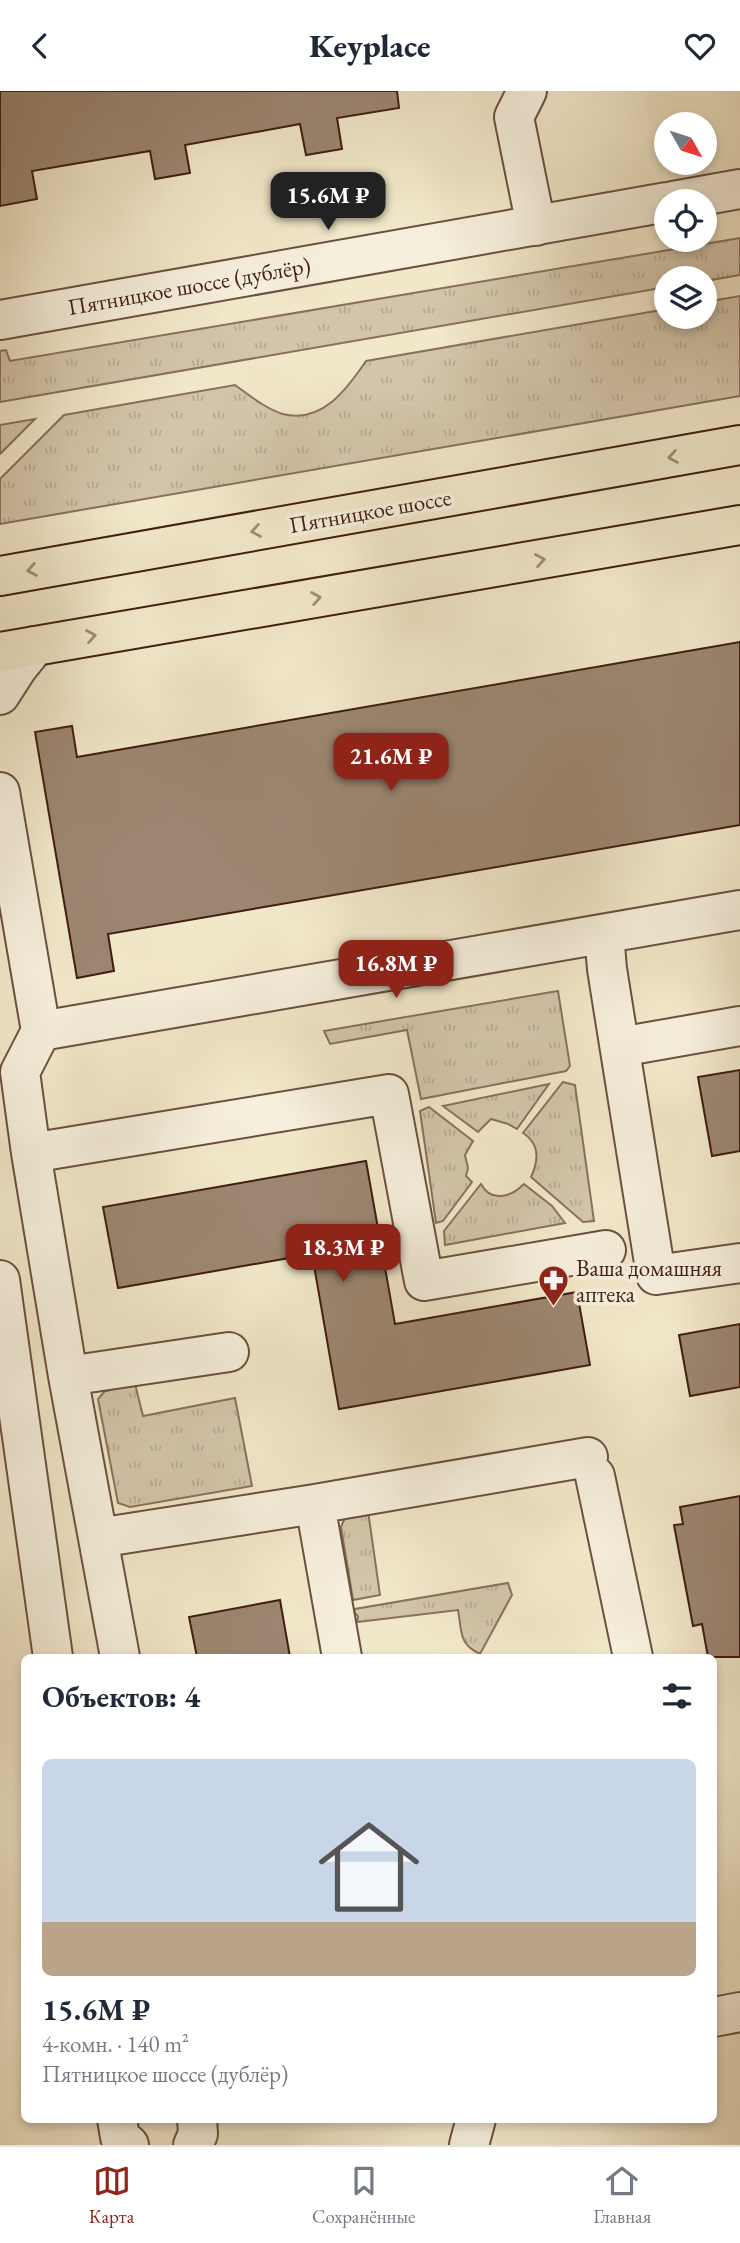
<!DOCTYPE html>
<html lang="ru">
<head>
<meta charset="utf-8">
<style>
  :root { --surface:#fff; --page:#f2f2f3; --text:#1f2937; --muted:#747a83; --line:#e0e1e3; --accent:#8f2418 }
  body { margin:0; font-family:"EB Garamond",serif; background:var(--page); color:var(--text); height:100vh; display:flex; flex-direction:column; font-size:26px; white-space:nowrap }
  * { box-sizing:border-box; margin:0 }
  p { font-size:23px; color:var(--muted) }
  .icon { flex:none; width:38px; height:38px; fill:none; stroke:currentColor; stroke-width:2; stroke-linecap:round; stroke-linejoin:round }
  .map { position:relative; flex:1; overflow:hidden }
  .drawer { position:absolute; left:21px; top:1563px; width:696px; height:469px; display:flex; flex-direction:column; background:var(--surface); border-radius:10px; box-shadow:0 4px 10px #0003 }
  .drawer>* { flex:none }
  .needle { width:46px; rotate:129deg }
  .tools { position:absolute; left:654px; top:21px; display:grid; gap:14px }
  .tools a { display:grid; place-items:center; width:63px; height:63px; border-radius:50%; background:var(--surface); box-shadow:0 4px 10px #0003; font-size:35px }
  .price { position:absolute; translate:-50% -60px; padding:0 16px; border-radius:14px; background:var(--accent); color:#fff; font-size:23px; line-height:46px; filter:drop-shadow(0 2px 4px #0008) }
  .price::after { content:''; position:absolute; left:50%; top:42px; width:21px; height:16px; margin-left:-10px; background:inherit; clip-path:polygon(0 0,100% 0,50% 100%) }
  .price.current { background:#222; color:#fff }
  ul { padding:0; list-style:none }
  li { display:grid; align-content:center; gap:14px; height:371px; padding:0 21px }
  li span { display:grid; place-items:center; height:217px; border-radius:10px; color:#555 }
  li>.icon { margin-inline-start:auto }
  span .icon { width:126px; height:126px; fill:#fffc; stroke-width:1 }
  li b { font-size:30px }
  h2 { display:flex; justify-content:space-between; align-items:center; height:84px; padding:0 21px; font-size:30px }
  header { display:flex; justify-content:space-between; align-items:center; height:91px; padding:0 21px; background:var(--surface); font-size:32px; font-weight:800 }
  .menu { display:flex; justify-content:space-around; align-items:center; height:98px; border-top:2px solid var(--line); background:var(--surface); font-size:19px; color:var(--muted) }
  .menu a { display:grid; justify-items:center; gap:4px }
  .menu .current { color:var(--accent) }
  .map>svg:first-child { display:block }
  .grass { fill:url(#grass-tufts); stroke:#8a715e; stroke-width:2 }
  .building { fill:#9c8671; stroke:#401d11; stroke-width:2 }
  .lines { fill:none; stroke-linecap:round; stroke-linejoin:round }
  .minor-casing { stroke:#6c503f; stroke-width:42 }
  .major-casing { stroke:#401d11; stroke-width:42 }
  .minor { stroke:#f6efdc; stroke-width:38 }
  .major { stroke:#f1e7c9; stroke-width:38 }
  .oneway { stroke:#a18c76 }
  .labels { text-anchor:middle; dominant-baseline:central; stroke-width:7; stroke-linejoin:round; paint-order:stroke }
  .street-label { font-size:23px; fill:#401d11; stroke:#f6efdc }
  .poi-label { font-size:23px; fill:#401d11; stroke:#f6efdc; text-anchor:start }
</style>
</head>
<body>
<header><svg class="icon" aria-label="back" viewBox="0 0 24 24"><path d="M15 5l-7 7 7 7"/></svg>Keyplace<svg class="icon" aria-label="heart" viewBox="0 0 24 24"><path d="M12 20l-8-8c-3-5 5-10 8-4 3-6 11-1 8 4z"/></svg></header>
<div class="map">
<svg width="740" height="2054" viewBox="0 0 740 2054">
  <defs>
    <pattern id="grass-tufts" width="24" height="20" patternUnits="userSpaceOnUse" patternTransform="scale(1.75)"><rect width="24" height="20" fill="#d3c5aa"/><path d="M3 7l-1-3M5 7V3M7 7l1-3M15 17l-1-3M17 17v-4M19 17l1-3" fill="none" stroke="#b6a991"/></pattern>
  </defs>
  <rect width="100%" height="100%" fill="#f1e7c9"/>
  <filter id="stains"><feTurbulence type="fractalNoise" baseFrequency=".00286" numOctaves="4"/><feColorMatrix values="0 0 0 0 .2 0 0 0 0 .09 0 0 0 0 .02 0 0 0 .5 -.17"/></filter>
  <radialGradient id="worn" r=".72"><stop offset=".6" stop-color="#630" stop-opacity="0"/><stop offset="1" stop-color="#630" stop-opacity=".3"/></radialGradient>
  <path class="grass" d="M740,147V184L705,190V187H667V196L0,311V260L6,259L10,270Z
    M740,205V305L0,433V388L64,324L235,294C249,304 266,318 283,323C322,333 347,298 366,270L667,218V226H705V211Z
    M35,328L0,363V334Z
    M558,900L570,975L566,980L421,1008L407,939L330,953L324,940Z
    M563,991L575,994L594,1130L583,1131L531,1086C539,1069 540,1053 523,1042Z
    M549,993L517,1038L508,1033L491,1028L478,1041L443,1015Z
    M429,1016L473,1050L465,1064L468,1077L466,1085L472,1091L443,1130L436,1132L420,1020Z
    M481,1093C491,1112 511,1106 524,1093L552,1115L565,1132L445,1154L444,1140Z
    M135,1293L143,1325L235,1307L252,1395L130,1416L118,1412L98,1308L105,1300H108L111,1297Z
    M368,1420L380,1504L353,1509L341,1436L346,1424Z
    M508,1492L512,1504L480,1563C458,1553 462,1539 458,1519L357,1531L358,1525L354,1521L355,1518Z"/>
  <path class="building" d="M0,0H397L399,17L337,27L342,58L306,64L300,33L185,54L190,82L155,88L150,60L32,80L37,108L0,115Z
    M740,551V734L108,843L114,880L77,887L35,641L72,635L77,666Z
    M740,979V1060L712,1065L698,986Z
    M366,1070L395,1233L577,1201L590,1274L339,1318L312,1163L118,1197L103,1116Z
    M740,1233V1296L690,1305L679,1244Z
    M740,1405V1566H708L702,1533L693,1535L674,1434L683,1433L680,1416Z
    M280,1509L290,1566H197L189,1526Z"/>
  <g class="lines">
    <defs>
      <path id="minor" d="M527,0L514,26L536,135
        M673,110L740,98
        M0,229L667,111
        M0,604L18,576L35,555
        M0,701L41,940
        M604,843L607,878L656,1184L740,1172
        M41,940L740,819
        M41,940L20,981L31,1062L68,1285L120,1566
        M620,956L740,935
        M31,1062L389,1003L424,1190L606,1159
        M0,1189L53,1566
        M68,1285L229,1261
        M595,1385L633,1566
        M315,1413L588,1366
        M98,1447L315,1413L342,1566
        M714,1926L740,1921
        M117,2028L120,2046L129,2054
        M193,2054L198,2043L197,2028
        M469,2054L476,2028"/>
      <path id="major" d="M0,485L740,354
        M0,561L740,434"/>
    </defs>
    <use href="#minor" class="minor-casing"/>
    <use href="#major" class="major-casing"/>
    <use href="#minor" class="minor"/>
    <use href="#major" class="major"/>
  </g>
  <defs><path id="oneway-chevron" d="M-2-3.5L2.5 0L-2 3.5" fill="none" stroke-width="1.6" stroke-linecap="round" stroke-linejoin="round" transform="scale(1.75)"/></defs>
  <g class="oneway">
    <use href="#oneway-chevron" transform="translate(673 366) rotate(170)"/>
    <use href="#oneway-chevron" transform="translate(256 440) rotate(170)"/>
    <use href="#oneway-chevron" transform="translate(540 469) rotate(-10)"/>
    <use href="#oneway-chevron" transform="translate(32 479) rotate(170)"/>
    <use href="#oneway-chevron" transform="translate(316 507) rotate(-10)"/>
    <use href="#oneway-chevron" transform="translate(91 545) rotate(-10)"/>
  </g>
  <defs>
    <symbol id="pharmacy-pin" viewBox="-11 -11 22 30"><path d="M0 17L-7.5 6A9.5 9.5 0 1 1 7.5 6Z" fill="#8f2418" stroke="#f6efdc"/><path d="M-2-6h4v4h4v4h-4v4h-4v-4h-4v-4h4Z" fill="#fff"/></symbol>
  </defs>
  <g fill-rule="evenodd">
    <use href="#pharmacy-pin" x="536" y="1172" width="35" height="47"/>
  </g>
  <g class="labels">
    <g class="street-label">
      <text transform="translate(189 195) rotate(-10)">Пятницкое шоссе (дублёр)</text>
      <text transform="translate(370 420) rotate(-10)">Пятницкое шоссе</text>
    </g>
    <g class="poi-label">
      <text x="576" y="1177">Ваша домашняя<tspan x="576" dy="26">аптека</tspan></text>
    </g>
  </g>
  <rect width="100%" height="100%" filter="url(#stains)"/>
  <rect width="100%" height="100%" fill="url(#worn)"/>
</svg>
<div class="tools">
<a><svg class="needle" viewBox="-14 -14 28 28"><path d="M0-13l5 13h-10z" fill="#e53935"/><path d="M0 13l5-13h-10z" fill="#747a83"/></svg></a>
<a><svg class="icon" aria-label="locate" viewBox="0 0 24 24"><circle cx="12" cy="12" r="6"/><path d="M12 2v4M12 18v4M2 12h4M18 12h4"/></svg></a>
<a><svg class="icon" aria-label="layers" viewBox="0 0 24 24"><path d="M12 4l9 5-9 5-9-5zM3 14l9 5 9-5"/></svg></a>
</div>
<b class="price current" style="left:328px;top:141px">15.6M ₽</b>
<b class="price" style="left:391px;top:702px">21.6M ₽</b>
<b class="price" style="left:396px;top:909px">16.8M ₽</b>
<b class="price" style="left:343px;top:1193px">18.3M ₽</b>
<section class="drawer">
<h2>Объектов: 4<svg class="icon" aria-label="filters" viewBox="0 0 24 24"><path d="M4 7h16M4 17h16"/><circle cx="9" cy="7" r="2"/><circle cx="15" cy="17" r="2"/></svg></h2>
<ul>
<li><span style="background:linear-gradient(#c9d6e8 75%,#b9a48a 0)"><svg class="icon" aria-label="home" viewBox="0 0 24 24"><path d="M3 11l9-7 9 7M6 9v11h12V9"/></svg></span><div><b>15.6M ₽</b><p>4-комн. · 140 m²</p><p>Пятницкое шоссе (дублёр)</p></div></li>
</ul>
</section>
</div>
<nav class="menu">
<a class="current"><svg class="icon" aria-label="map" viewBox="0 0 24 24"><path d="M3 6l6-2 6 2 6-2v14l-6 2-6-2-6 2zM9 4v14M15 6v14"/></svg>Карта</a>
<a><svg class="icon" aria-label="saved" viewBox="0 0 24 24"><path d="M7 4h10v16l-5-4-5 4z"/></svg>Сохранённые</a>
<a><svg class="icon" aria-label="home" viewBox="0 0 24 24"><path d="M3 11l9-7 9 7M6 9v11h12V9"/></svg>Главная</a>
</nav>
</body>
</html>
